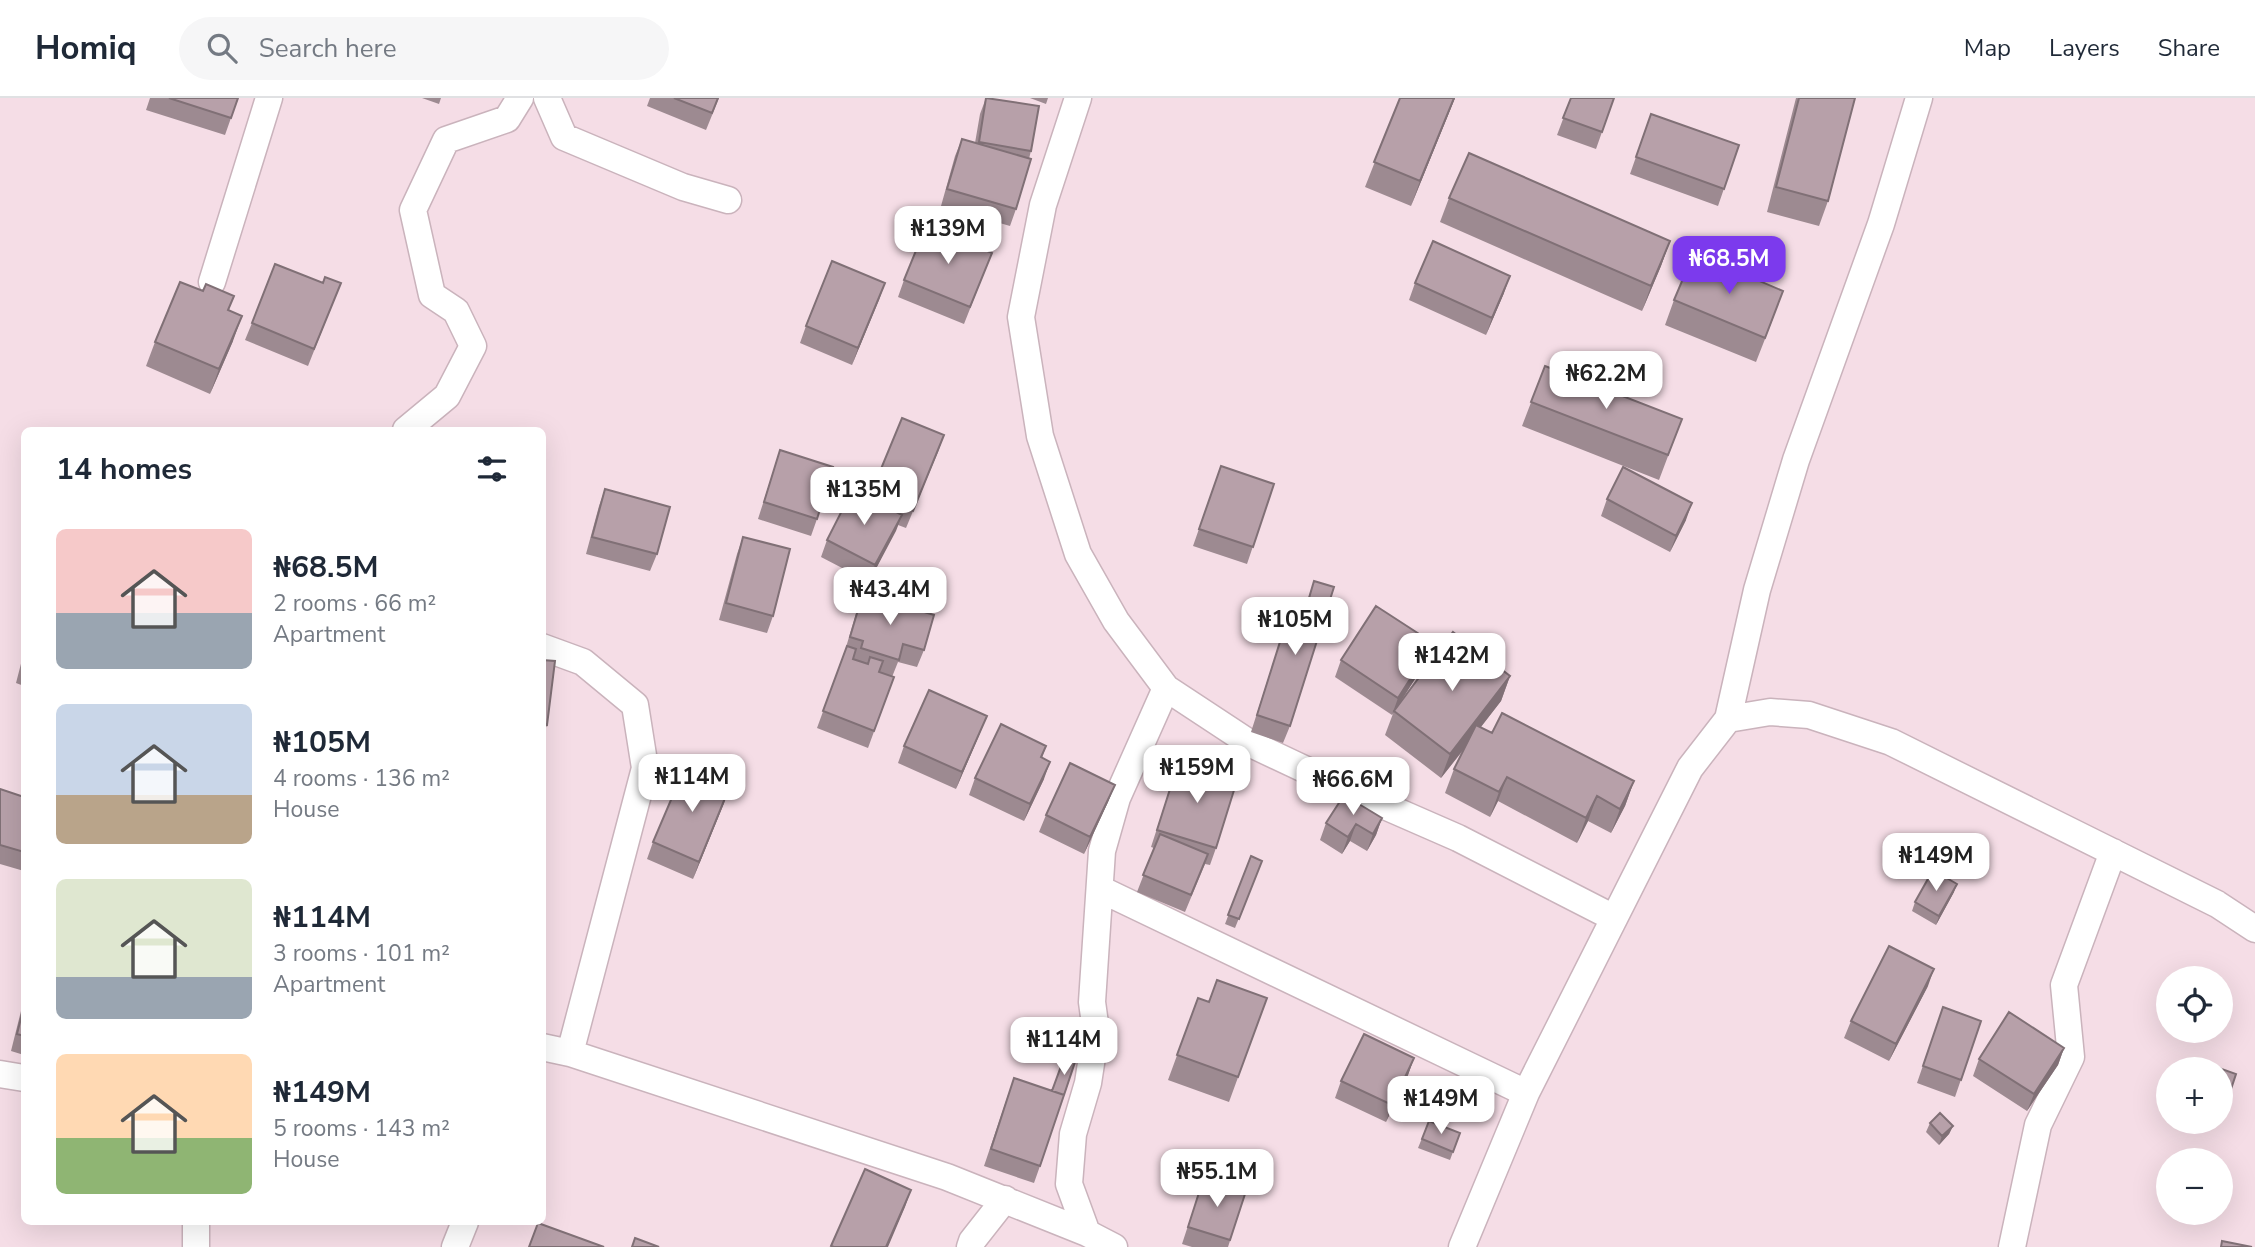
<!DOCTYPE html>
<html lang="en">
<head>
<meta charset="utf-8">
<style>
  :root { --surface:#fff; --page:#f6f6f7; --text:#1f2937; --muted:#747a83; --line:#e0e1e3; --accent:#7c3aed }
  body { margin:0; font-family:"Nunito Sans",sans-serif; background:var(--page); color:var(--text); height:100vh; display:flex; flex-direction:column; font-size:26px; white-space:nowrap }
  * { box-sizing:border-box; margin:0 }
  p { font-size:23px; color:var(--muted) }
  .icon { flex:none; width:38px; height:38px; fill:none; stroke:currentColor; stroke-width:2; stroke-linecap:round; stroke-linejoin:round }
  .map { position:relative; flex:1; overflow:hidden }
  .side { position:absolute; left:21px; top:329px; width:525px; height:798px; display:flex; flex-direction:column; background:var(--surface); border-radius:10px; box-shadow:0 7px 28px #0002 }
  .side>* { flex:none }
  .buttons { position:absolute; left:2156px; top:868px; display:grid; gap:14px }
  .buttons a { display:grid; place-items:center; width:77px; height:77px; border-radius:50%; background:var(--surface); box-shadow:0 7px 28px #0002; font-size:35px }
  .price { position:absolute; translate:-50% -60px; padding:0 16px; border-radius:14px; background:#fff; color:#222; font-size:23px; line-height:46px; filter:drop-shadow(0 2px 4px #0008) }
  .price::after { content:''; position:absolute; left:50%; top:42px; width:21px; height:16px; margin-left:-10px; background:inherit; clip-path:polygon(0 0,100% 0,50% 100%) }
  .price.on { background:var(--accent); color:#fff }
  ul { padding:0; list-style:none }
  li { display:flex; align-items:center; gap:21px; height:175px; padding:0 35px }
  li span { display:grid; place-items:center; flex:none; width:196px; height:140px; border-radius:10px; color:#555 }
  li>.icon { margin-inline-start:auto }
  span .icon { width:84px; height:84px; fill:#fffc; stroke-width:1 }
  li b { font-size:30px }
  h2 { display:flex; justify-content:space-between; align-items:center; height:84px; padding:0 35px; font-size:30px }
  header { display:flex; align-items:center; gap:42px; box-sizing:border-box; height:98px; padding:0 35px; background:var(--surface); border-bottom:2px solid var(--line) }
  header strong { font-size:33px }
  nav { display:flex; gap:38px; margin-inline-start:auto; font-size:24px }
  .search { width:490px; height:63px; background:var(--page); display:flex; align-items:center; gap:18px; box-sizing:border-box; padding:0 24px; border-radius:38px; color:var(--muted); font-size:26px }
  .map>svg:first-child { display:block }
  .lines { fill:none; stroke-linecap:round; stroke-linejoin:round }
  .street-casing { stroke:#cab3bc; stroke-width:29 }
  .street { stroke:#fff; stroke-width:26 }
  .wall { fill:#9d8a91 }
  .shaded-wall { fill:#807076 }
  .building { fill:#b7a0a9; stroke:#807076; stroke-width:2 }
</style>
</head>
<body>
<header>
<strong>Homiq</strong>
<div class="search"><svg class="icon" aria-label="search" viewBox="0 0 24 24"><circle cx="10" cy="10" r="6"/><path d="M15 15l6 6"/></svg>Search here</div>
<nav><a>Map</a><a>Layers</a><a>Share</a></nav>
</header>
<div class="map">
<svg width="2255" height="1149" viewBox="0 0 2255 1149">
  <rect width="100%" height="100%" fill="#f5dde6"/>
  <g class="lines">
    <defs>
      <path id="street" d="M547,0L564,39L683,89L728,102
        M1078,0L1043,107L1021,219L1040,338L1078,456L1116,523L1166,590L1251,646L1355,695L1458,740L1614,820
        M212,184L269,0
        M406,332L447,298L473,248L456,213L432,197L413,112L446,42L507,21L520,0
        M542,549L583,564L635,607L645,670L570,955
        M1728,621L1770,614L1809,617L1891,644L2217,806L2255,831
        M1100,791L1526,995
        M542,949L570,955L947,1079L1087,1135L1114,1149
        M0,976L24,980
        M1087,1135L1069,1086L1073,1036L1088,985L1096,933L1092,904L1102,753L1117,700L1166,590
        M196,1149V1124
        M455,1149L465,1124
        M970,1149L972,1143L1005,1101
        M1462,1149L1526,995L1690,670L1728,621L1757,492L1796,362L1881,126L1919,0
        M2012,1149L2038,1027L2071,959L2064,887L2113,754"/>
    </defs>
    <use href="#street" class="street-casing"/>
    <use href="#street" class="street"/>
  </g>
  <path class="wall" d="M150,0H238L225,37L146,12Z
    M422,0H441L439,6Z
    M650,0H719L706,32L647,8Z
    M986,0L1031,53L1016,111L1010,128L941,108L955,58L962,41L975,45L980,16Z
    M1030,0H1048L1046,6Z
    M1400,0H1455L1411,108L1365,89Z
    M1571,0H1614L1596,51L1557,37Z
    M1796,0H1855L1828,103L1819,128L1767,114Z
    M1651,16L1739,47L1718,108L1630,76Z
    M1449,100L1670,143L1661,168L1642,213L1440,124Z
    M992,155L964,226L898,199L904,182Z
    M323,185H341L308,268L245,242L252,225Z
    M885,185L852,267L800,245L806,228Z
    M1415,185L1504,195L1486,237L1409,202Z
    M1674,202L1774,218L1756,264L1665,227Z
    M229,212L233,243L210,296L146,268L155,244Z
    M1545,268L1682,321L1659,382L1522,328Z
    M902,320L944,337L906,430L898,427L869,484L821,459L827,442L869,400Z
    M780,352L817,421L811,438L758,421Z
    M1221,368L1274,386L1247,466L1193,448Z
    M605,391L657,456L650,473L586,456L599,408Z
    M1607,401L1686,422L1670,454L1601,418Z
    M743,439L773,518L767,535L719,522L737,456Z
    M1314,483L1290,628L1283,645L1251,634L1290,512L1303,516Z
    M863,495L924,552L917,569L898,564L892,579H894L868,650L817,630L844,556L857,512Z
    M24,554V588L16,585Z
    M1341,562H1427L1396,611L1510,578L1501,603L1481,629L1492,635L1634,683L1625,708L1611,735L1588,723L1577,745L1498,703L1490,719L1445,695L1454,671L1465,650L1441,680L1385,637L1394,613L1392,617L1335,579Z
    M980,635L956,691L898,665L904,648Z
    M1046,648L1042,660L1044,681L1024,723L969,697L975,680Z
    M1199,660L1217,683L1216,750L1210,767L1205,766L1185,814L1137,794L1154,750L1151,749L1177,669L1194,674Z
    M1115,687L1108,704L1084,756L1039,734L1046,717Z
    M0,691L24,699V773L0,766Z
    M724,705L693,781L647,761L653,744Z
    M1382,720L1376,737L1367,753L1350,743L1342,756L1320,742L1326,725Z
    M1251,758L1262,763L1235,830L1225,826Z
    M1954,794L1936,827L1912,813L1915,804Z
    M1928,888L1889,963L1844,940L1851,923Z
    M1198,900L1209,904L1267,900L1229,1004L1168,982Z
    M24,901V957L11,953Z
    M1943,909L1981,923L1955,999L1917,985Z
    M2064,950L2058,967L2027,1013L1973,978L1979,961Z
    M1414,960L1408,977L1386,1024L1335,1000L1341,983Z
    M2221,971L2236,976L2221,1020Z
    M1008,997L1040,1068L1034,1085L984,1068Z
    M1429,1023L1460,1035L1450,1062L1418,1050Z
    M1930,1025L1953,1028L1949,1036L1939,1047L1926,1034Z
    M1204,1079L1246,1093L1228,1149H1192L1182,1146Z"/>
  <path class="shaded-wall" d="M1454,0H1455L1411,108L1420,83Z
    M1670,143L1661,168L1642,213L1651,188Z
    M1510,178L1504,195L1486,237L1492,220Z
    M885,185L879,202L852,267L858,250Z
    M242,218L233,243L210,296L219,271Z
    M944,337L938,354L906,430L913,413Z
    M1692,405L1686,422L1670,454L1676,438Z
    M902,417L896,433L869,484L875,467Z
    M1433,545L1427,562L1392,617L1398,600Z
    M1510,578L1501,603L1441,680L1450,656Z
    M987,618L980,635L956,691L962,674Z
    M542,626L547,627L542,639Z
    M1050,664L1044,681L1024,723L1030,706Z
    M1507,679L1498,703L1490,719L1499,694Z
    M1634,683L1625,708L1611,735L1620,711Z
    M1115,687L1108,704L1084,756L1090,739Z
    M730,688L724,705L693,781L699,764Z
    M1597,698L1588,723L1577,745L1586,720Z
    M1382,720L1376,737L1367,753L1373,736Z
    M1356,726L1350,743L1342,756L1348,739Z
    M1957,786L1954,794L1936,827L1939,818Z
    M1934,871L1928,888L1889,963L1896,946Z
    M2064,950L2058,967L2027,1013L2034,996Z
    M1414,960L1408,977L1386,1024L1392,1007Z
    M1953,1028L1949,1036L1939,1047L1942,1038Z
    M911,1092L905,1109L888,1149H886Z"/>
  <path class="building" d="M169,0H238L231,20Z
    M674,0H718L712,15Z
    M986,0L1039,8L1031,53L979,44Z
    M1400,0H1454L1420,83L1374,64Z
    M1571,0H1614L1602,34L1563,20Z
    M1799,0H1855L1828,103L1776,89Z
    M1651,16L1739,47L1724,91L1636,59Z
    M962,41L1031,61L1016,111L947,91Z
    M1469,55L1670,143L1651,188L1449,100Z
    M926,128L992,155L970,209L904,182Z
    M1433,143L1510,178L1492,220L1415,185Z
    M1694,155L1783,193L1765,240L1674,202Z
    M832,163L885,185L858,250L806,228Z
    M275,166L323,185L325,179L341,185L314,251L252,225Z
    M180,184L203,193L206,186L234,198L228,212L242,218L219,271L155,244Z
    M1545,268L1682,321L1668,357L1531,304Z
    M902,320L944,337L913,413L871,395Z
    M780,352L833,369L817,421L764,404Z
    M1221,368L1274,386L1253,449L1199,431Z
    M1623,369L1692,405L1676,438L1607,401Z
    M605,391L670,409L657,456L592,439Z
    M853,391L902,417L875,467L827,442Z
    M743,439L790,451L773,518L726,505Z
    M1314,483L1334,489L1290,628L1257,617L1290,512L1304,517Z
    M863,495L934,517L924,552L903,546L899,562L861,550L863,543L850,539Z
    M1376,508L1433,545L1398,600L1341,562Z
    M1453,534L1510,578L1450,656L1394,613Z
    M847,548L856,551L853,561L868,566L870,559L883,563L879,574L894,579L874,633L823,613Z
    M542,562L555,563L547,627L542,626Z
    M929,592L987,618L962,674L904,648Z
    M1502,615L1634,683L1620,711L1597,698L1586,720L1507,679L1499,694L1454,671L1476,627L1492,635Z
    M1001,626L1046,648L1041,659L1050,664L1030,706L975,680Z
    M1199,660L1222,667L1217,683L1235,689L1216,750L1157,732L1177,669L1195,674Z
    M1070,665L1115,687L1090,739L1046,717Z
    M685,669L730,688L699,764L653,744Z
    M0,691L24,699V754L0,747Z
    M1344,697L1382,720L1373,736L1356,726L1348,739L1326,725Z
    M1160,736L1208,756L1191,797L1143,777Z
    M1251,758L1262,763L1239,821L1228,817Z
    M1933,772L1957,786L1939,818L1915,804Z
    M1889,848L1934,871L1896,946L1851,923Z
    M1217,882L1267,900L1238,979L1177,957L1198,900L1209,904Z
    M24,908V938L17,936Z
    M1943,909L1981,923L1961,982L1923,968Z
    M2009,914L2064,950L2034,996L1979,961Z
    M1364,936L1414,960L1392,1007L1341,983Z
    M1064,960L1075,964L1064,997L1052,993Z
    M2202,964L2236,976L2226,1006L2221,1005V971H2200Z
    M1014,980L1064,997L1040,1068L991,1051Z
    M1940,1015L1953,1028L1942,1038L1930,1025Z
    M1429,1023L1460,1035L1453,1054L1422,1041Z
    M865,1071L911,1092L886,1149H834L831,1148Z
    M1204,1079L1246,1093L1230,1142L1188,1129Z
    M538,1125L604,1149H529Z
    M635,1140L659,1149H632Z
    M2222,1143L2252,1149H2221Z"/>
</svg>
<div class="buttons">
<a><svg class="icon" aria-label="locate" viewBox="0 0 24 24"><circle cx="12" cy="12" r="6"/><path d="M12 2v4M12 18v4M2 12h4M18 12h4"/></svg></a>
<a>+</a>
<a>−</a>
</div>
<b class="price" style="left:948px;top:168px">₦139M</b>
<b class="price on" style="left:1729px;top:198px">₦68.5M</b>
<b class="price" style="left:1606px;top:313px">₦62.2M</b>
<b class="price" style="left:864px;top:429px">₦135M</b>
<b class="price" style="left:890px;top:529px">₦43.4M</b>
<b class="price" style="left:1295px;top:559px">₦105M</b>
<b class="price" style="left:1452px;top:595px">₦142M</b>
<b class="price" style="left:1197px;top:707px">₦159M</b>
<b class="price" style="left:692px;top:716px">₦114M</b>
<b class="price" style="left:1353px;top:719px">₦66.6M</b>
<b class="price" style="left:1936px;top:795px">₦149M</b>
<b class="price" style="left:1064px;top:979px">₦114M</b>
<b class="price" style="left:1441px;top:1038px">₦149M</b>
<b class="price" style="left:1217px;top:1111px">₦55.1M</b>
<section class="side">
<h2>14 homes<svg class="icon" aria-label="filters" viewBox="0 0 24 24"><path d="M4 7h16M4 17h16"/><circle cx="9" cy="7" r="2"/><circle cx="15" cy="17" r="2"/></svg></h2>
<ul>
<li><span style="background:linear-gradient(#f6c9c9 60%,#9aa5b1 0)"><svg class="icon" aria-label="home" viewBox="0 0 24 24"><path d="M3 11l9-7 9 7M6 9v11h12V9"/></svg></span><div><b>₦68.5M</b><p>2 rooms · 66 m²</p><p>Apartment</p></div></li>
<li><span style="background:linear-gradient(#c9d6e8 65%,#b9a48a 0)"><svg class="icon" aria-label="home" viewBox="0 0 24 24"><path d="M3 11l9-7 9 7M6 9v11h12V9"/></svg></span><div><b>₦105M</b><p>4 rooms · 136 m²</p><p>House</p></div></li>
<li><span style="background:linear-gradient(#dfe7d0 70%,#9aa5b1 0)"><svg class="icon" aria-label="home" viewBox="0 0 24 24"><path d="M3 11l9-7 9 7M6 9v11h12V9"/></svg></span><div><b>₦114M</b><p>3 rooms · 101 m²</p><p>Apartment</p></div></li>
<li><span style="background:linear-gradient(#ffd9b3 60%,#8fb573 0)"><svg class="icon" aria-label="home" viewBox="0 0 24 24"><path d="M3 11l9-7 9 7M6 9v11h12V9"/></svg></span><div><b>₦149M</b><p>5 rooms · 143 m²</p><p>House</p></div></li>
</ul>
</section>
</div>
</body>
</html>
